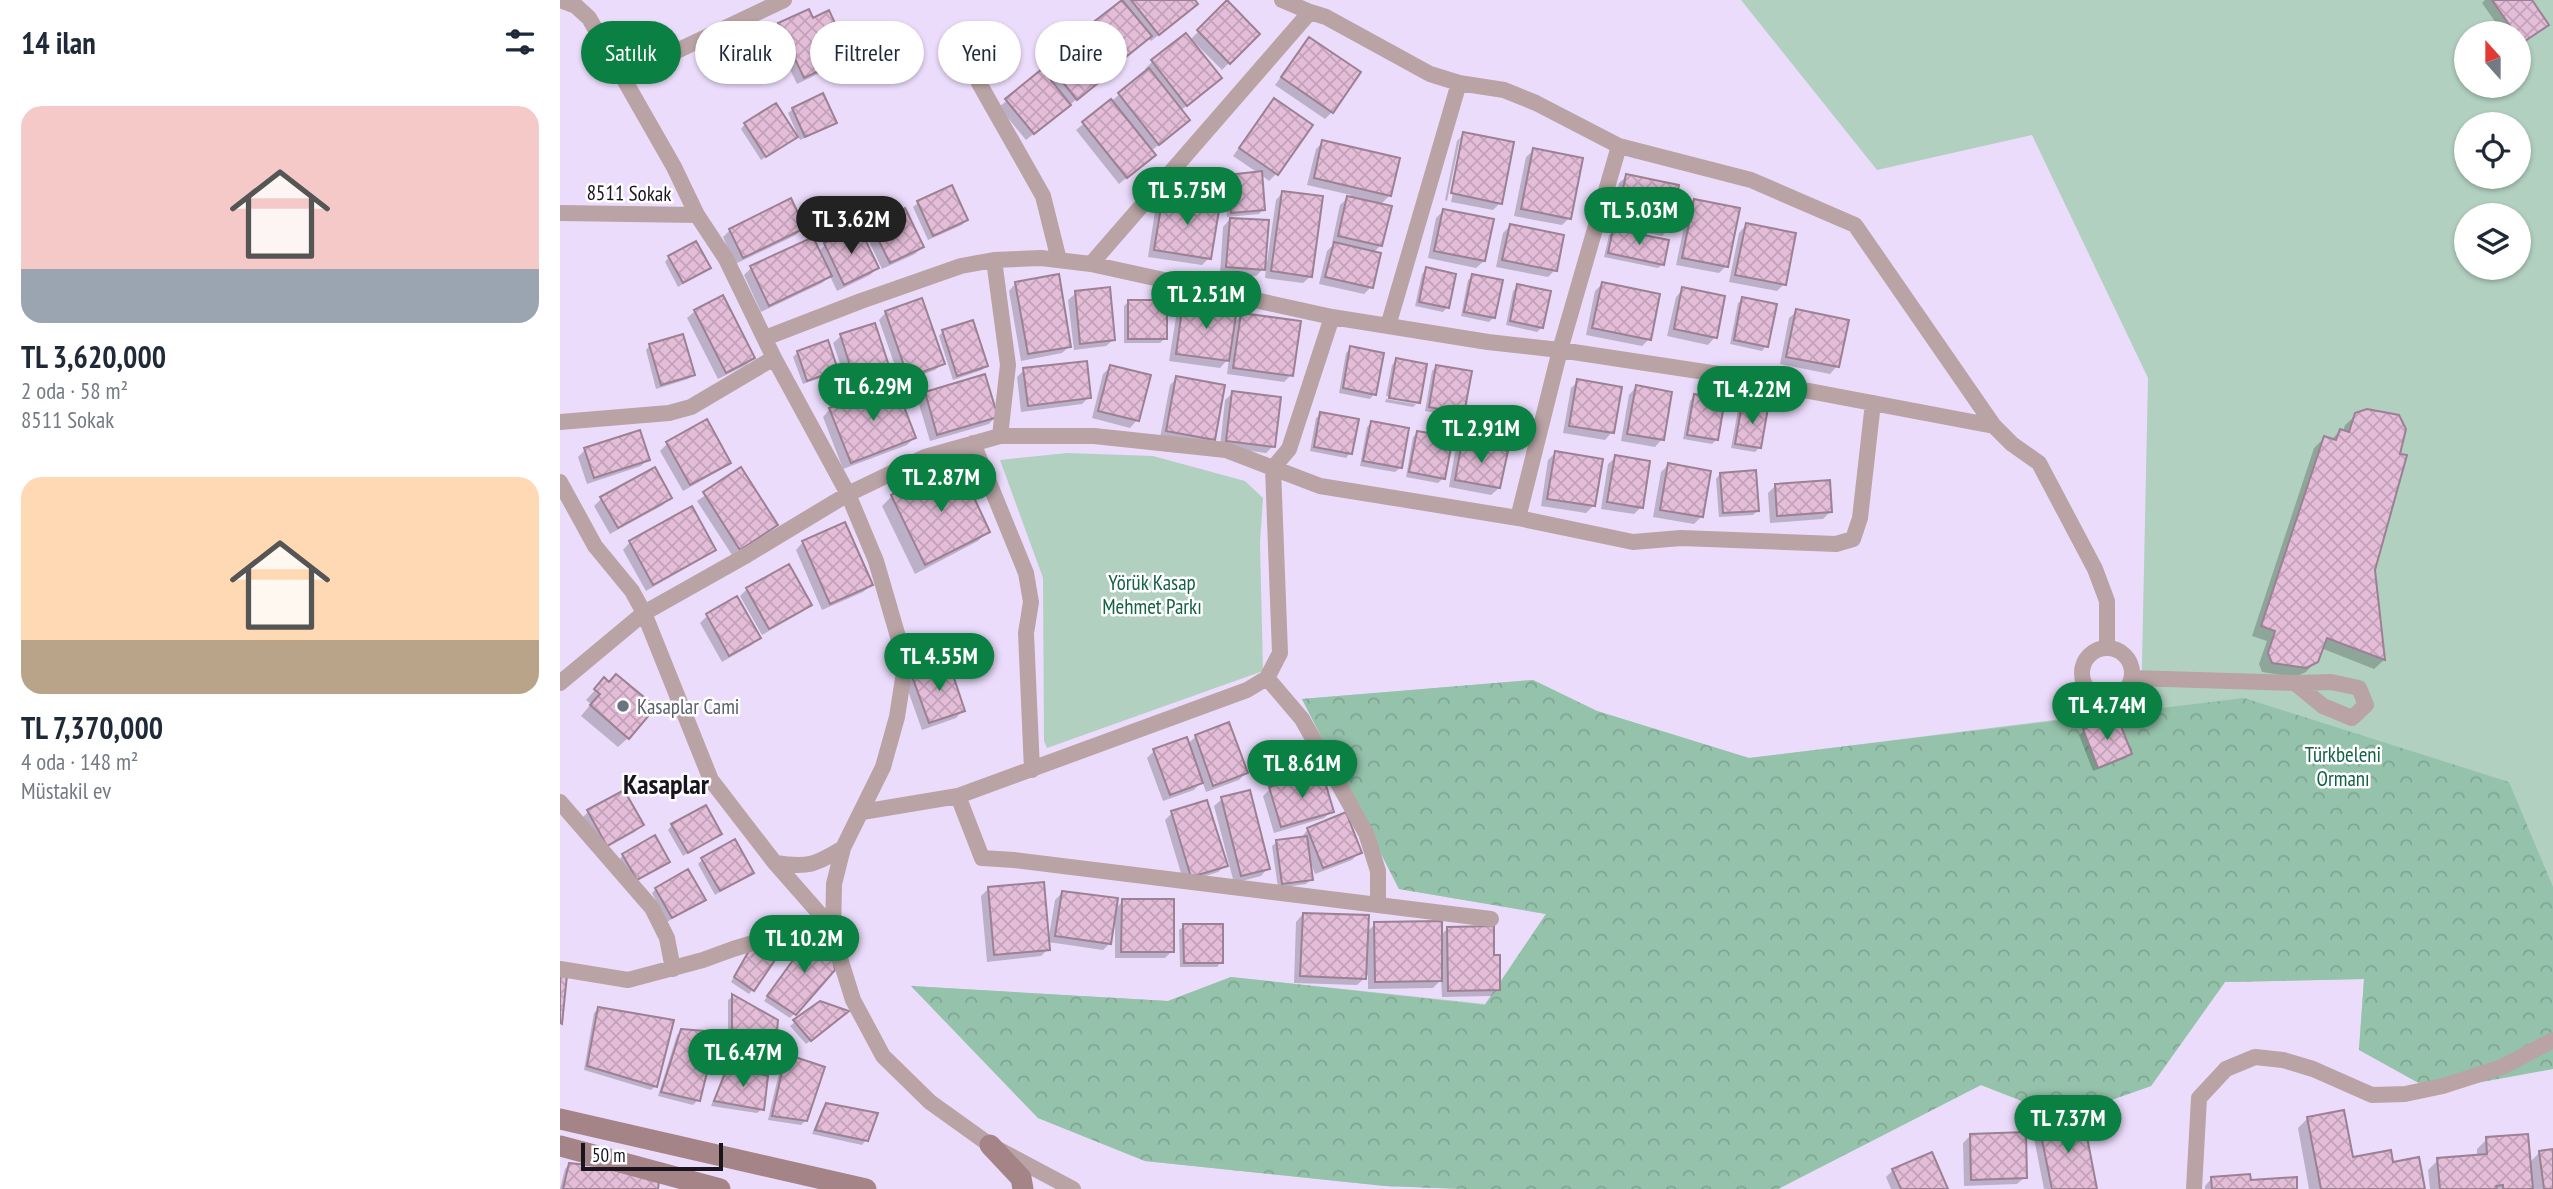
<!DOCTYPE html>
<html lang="tr">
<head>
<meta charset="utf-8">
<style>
  :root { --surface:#fff; --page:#f2f2f3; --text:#1f2937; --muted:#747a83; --accent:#0b8043 }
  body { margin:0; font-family:"PT Sans Narrow",sans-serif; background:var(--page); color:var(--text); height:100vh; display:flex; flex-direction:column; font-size:26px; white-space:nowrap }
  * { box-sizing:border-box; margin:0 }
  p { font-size:23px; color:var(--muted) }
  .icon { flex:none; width:38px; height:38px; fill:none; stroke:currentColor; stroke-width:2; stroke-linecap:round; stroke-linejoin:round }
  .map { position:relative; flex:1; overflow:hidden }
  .side { display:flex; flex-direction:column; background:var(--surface); width:560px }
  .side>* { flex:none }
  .hud { position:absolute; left:21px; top:21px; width:665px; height:63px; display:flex; gap:14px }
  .needle { width:46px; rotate:339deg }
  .tools { position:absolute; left:1894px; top:21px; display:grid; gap:14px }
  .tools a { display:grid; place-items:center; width:77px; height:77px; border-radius:50%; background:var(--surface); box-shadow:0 2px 5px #0004; font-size:35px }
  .scale { position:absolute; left:21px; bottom:18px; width:142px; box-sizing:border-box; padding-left:7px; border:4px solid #19141e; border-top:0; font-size:19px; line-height:24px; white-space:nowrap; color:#19141e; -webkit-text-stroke:5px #fff; paint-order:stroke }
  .price { position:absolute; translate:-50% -60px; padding:0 16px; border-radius:24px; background:var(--accent); color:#fff; font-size:23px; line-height:46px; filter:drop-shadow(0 2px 4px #0008) }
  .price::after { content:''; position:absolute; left:50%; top:42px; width:21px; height:16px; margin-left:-10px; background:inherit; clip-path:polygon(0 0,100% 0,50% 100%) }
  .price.current { background:#222; color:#fff }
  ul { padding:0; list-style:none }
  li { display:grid; align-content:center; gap:14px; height:371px; padding:0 21px }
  li span { display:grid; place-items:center; height:217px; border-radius:21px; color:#555 }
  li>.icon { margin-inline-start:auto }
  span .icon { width:126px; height:126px; fill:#fffc; stroke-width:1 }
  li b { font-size:30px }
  h2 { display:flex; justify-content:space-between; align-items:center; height:84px; padding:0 21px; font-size:30px }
  .chip { padding:0 24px; border-radius:32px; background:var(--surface); box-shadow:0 2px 5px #0004; font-size:24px; line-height:63px }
  .chip.current { background:var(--accent); color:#fff }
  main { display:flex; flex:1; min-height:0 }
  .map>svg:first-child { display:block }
  .green { fill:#b1d0c0; fill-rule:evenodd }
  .forest { fill:url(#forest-crowns) }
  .shadow { fill:#0003 }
  .building { fill:url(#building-cross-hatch); stroke:#9c8093; stroke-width:2 }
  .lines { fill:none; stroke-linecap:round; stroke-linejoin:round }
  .street { stroke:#b9a3a5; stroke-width:16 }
  .secondary { stroke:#a48487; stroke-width:21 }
  .worship-dot { fill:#6b7280; stroke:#fff; stroke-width:2.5 }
  .labels { text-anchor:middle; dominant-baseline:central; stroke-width:5; stroke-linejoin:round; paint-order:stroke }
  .street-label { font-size:21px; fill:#19141e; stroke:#fff }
  .park-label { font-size:21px; fill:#146245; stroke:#fff }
  .worship-label { font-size:21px; fill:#5b616d; stroke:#fff; text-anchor:start }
  .district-label { font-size:28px; font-weight:bold; fill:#19141e; stroke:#fff }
</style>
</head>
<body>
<main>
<section class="side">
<h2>14 ilan<svg class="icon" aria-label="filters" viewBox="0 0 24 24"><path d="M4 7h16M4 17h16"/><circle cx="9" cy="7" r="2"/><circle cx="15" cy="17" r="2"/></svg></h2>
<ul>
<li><span style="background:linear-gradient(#f6c9c9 75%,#9aa5b1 0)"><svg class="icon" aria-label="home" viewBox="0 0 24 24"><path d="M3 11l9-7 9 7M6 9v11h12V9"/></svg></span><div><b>TL 3,620,000</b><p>2 oda · 58 m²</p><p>8511 Sokak</p></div></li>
<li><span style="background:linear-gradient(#ffd9b3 75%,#b9a48a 0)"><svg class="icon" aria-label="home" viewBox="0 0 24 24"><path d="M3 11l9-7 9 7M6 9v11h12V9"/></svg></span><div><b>TL 7,370,000</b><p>4 oda · 148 m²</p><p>Müstakil ev</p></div></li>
</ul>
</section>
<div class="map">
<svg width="1993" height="1189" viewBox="0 0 1993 1189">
  <defs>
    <pattern id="forest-crowns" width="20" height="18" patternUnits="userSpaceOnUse" patternTransform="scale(1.75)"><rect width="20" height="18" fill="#95c2ab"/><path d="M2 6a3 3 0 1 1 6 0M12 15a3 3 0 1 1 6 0" fill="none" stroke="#80a693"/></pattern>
    <pattern id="building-cross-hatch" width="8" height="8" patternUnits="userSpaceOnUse" patternTransform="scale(1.75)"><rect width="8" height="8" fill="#e4bdd8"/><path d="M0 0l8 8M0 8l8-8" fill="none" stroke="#c3a2b9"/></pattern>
  </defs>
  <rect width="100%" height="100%" fill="#ebdcfb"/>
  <path class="green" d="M1181,0H1993V1069L1799,1050L1804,979L1665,982L1591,1086L1503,1117L1421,1085L1218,1189H904L825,1186L585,1161L478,1118L351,986L608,1001L671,977L925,1004L986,914L839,889L742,699L973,680L1037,711L1189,758L1581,709L1588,378L1472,135L1317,170ZM1906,33H1958V86H1906ZM1906,124H1958V177H1906ZM1906,215H1958V268H1906Z
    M507,453L593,456L685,481L703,498L700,543L703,671L487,748L484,741L483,578L440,460Z"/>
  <path class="forest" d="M973,680L1037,711L1189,758L1684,698L1949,782L1993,887V1069L1873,1091L1799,1050L1804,979L1665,982L1591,1086L1503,1117L1421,1085L1218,1189H904L825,1186L585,1161L478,1118L351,986L608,1001L671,977L925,1005L986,914L839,889L742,699Z"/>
  <path class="shadow" d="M562,0H633L629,11L591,41L588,38L544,74L516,40Z
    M1925,0H1970L1987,24L1958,46V33H1943L1922,3Z
    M667,3L698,34L662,70L635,43L633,44L653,85L620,111L621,127L591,151L586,162L559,184L516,130L587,72L585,69L592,62L630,40Z
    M252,20L288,56L281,63L237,84L212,32L219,25Z
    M749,39L772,112L765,119L715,85Z
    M514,46L537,83L466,140L439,107Z
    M714,100L716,174L709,181L700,174L703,209L699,214L667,217L664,181L669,176L698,173L673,156Z
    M233,109L274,122L270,127L240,140L228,113Z
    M185,124L231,141L201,160L181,129Z
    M904,134L940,203L933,210L891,202L904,139H900L887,201L885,200L897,141Z
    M763,142L830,195L820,205L821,245L813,253L811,287L804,294L759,284L767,251L774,244L772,243L780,205L791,195L747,185L756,149Z
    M974,150L1009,218L1002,225L954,216L966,157Z
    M1067,176L1109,229L1102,236L1051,226L1059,183Z
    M391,188L406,220L402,225L368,240L353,207L358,203Z
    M723,192L751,276L743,283L705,278L706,266L696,276L660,274L663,227L670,219L704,262H707L716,200Z
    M604,197L649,258L642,265L588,257L596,205Z
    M1135,200L1166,266L1159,273L1116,265L1128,208Z
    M883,211L924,261L916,268L868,258L876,218Z
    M1186,225L1224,284L1217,291L1169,282L1179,233Z
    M312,226L362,247L355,254L322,269L305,233Z
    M950,226L995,270L988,277L936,267L943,233Z
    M243,227L236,235L175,264L163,237L170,230Z
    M1053,231L1103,264L1098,268L1044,257L1049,235Z
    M265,245L317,268L310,275L277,291L270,276L262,283L201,312L184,275L191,268L258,252Z
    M109,257L149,268L118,287L105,262Z
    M866,269L887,307L883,312L855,306L862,274Z
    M913,276L933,318L929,322L901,316L908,280Z
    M456,283L510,346L502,353L461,361L449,291Z
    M1042,284L1089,339L1082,346L1026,335L1035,291Z
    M958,286L982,327L977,332L946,325L953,291Z
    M1123,289L1155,337L1148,345L1107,336L1116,297Z
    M516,293L554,339L546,346L514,350L508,300Z
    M1183,299L1206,346L1202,351L1170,344L1178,303Z
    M569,301L605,338L600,343H564V306Z
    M624,304L673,324L682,315L731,375L724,382L667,374L669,358L660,368L609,361L617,311Z
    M135,311L193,358L186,365L158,379L127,318Z
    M1237,311L1277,366L1270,374L1220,364L1229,318Z
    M326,312L383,363L375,370L341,383L319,320Z
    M383,331L426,366L422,370L393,380L379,336Z
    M281,336L328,369L321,376L288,387L273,343Z
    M90,345L133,375L128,379L96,389L86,350Z
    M791,348L814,394L810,399L779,393L786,353Z
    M238,352L276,370L272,374L243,384L233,357Z
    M836,360L858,402L857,403V401L826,396L832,365Z
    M877,366L902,413L898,417L865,411L872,371Z
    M550,367L577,420L570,428L532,418L543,374Z
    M464,370L529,397L522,404L461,412L457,377Z
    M617,378L653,439L646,446L600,438L610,385Z
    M1018,381L1052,432L1045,440L1003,433L1011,388Z
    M1076,387L1102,439L1095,447L1061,441L1069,395Z
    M673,393L713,446L706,453L660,447L665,400Z
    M366,394L436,416L429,424L370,441L358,401Z
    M1134,396L1157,439L1152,444L1123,439L1130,401Z
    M826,399L856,404L853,407L825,402Z
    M1182,406L1199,448L1195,452L1171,448L1178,410Z
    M270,409L354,438L347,445L283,469L263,417Z
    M761,414L790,453L786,458L750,451L756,418Z
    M1796,415L1824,660L1814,669L1761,648L1756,661L1746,672L1735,677L1702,672L1699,664L1707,641L1692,636L1754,448L1764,438L1771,440L1780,431L1783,432L1785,425Z
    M812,422L840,468L835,472L800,466L807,427Z
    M858,433L883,478L878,483L846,477L853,437Z
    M108,443L169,462L162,469L123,491L100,451Z
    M903,444L939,488L931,495L889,487L895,452Z
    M25,450L88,459L81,466L27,484L18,457Z
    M995,453L1034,505L1026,513L981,506L988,460Z
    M1056,457L1081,507L1074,514L1041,509L1048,464Z
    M1108,465L1142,516L1134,524L1093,517L1101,472Z
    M181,470L216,525L172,555L137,501Z
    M1160,474L1198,510L1193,515L1159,517L1156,479Z
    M1215,486L1270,512L1263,519L1210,523L1208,493Z
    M332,496L428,531L418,541L355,574L322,506Z
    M110,497L103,505L50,534L34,506L41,499Z
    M70,542L154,549L147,556L86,591L63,550Z
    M243,542L311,585L303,592L262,610L236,550Z
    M187,589L250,605L242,612L202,635L180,596Z
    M147,616L199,637L192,645L162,662L140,623Z
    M353,677L403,710L396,718L362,730L346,685Z
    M44,680L68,738L58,747L21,716L31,704L26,700Z
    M1524,731L1570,754L1566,758L1533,771L1519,735Z
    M636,736L686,773L679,780L646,792L642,781L634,790L603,801L587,758L594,751L628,744Z
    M710,789L772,811L764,818L714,833L703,796Z
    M662,799L708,868L701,876L674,883L654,806Z
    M28,812L82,825L75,832L39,852L21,819Z
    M612,813L666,865L658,872L624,883L605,820Z
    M112,825L160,833L123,856L108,830Z
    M748,829L800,852L792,860L755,874L750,861L751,879L746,884L718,888L712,846L717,842L741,838Z
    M63,855L108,861L72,883L59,860Z
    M142,860L192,872L155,895L138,864Z
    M96,889L143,899L107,922L92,893Z
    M428,889L488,949L481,956L427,962L421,896Z
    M503,892L555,909L563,901L612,951L605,958H555V922H553L550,943L543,950L488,942L495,900Z
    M743,914L807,932L815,924L880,936L888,928L933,957L938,989L931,996L882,997L881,980L873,988L808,989V975L797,985L734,983L736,922Z
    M624,926L661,962L657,967H620L619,930Z
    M247,940L235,1013L230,1018L204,1001Z
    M190,951L193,989L189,994L171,982Z
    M173,996L213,1052L208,1056L168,1052V1000Z
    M261,1002L283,1016L246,1044L230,1026Z
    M39,1008L96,1086L91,1090L24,1070L34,1013Z
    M121,1031L138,1100L133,1105L98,1096L117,1035Z
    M227,1056L246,1120L241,1125L208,1120L222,1060Z
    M168,1067L202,1109L197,1113L151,1106L164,1072Z
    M267,1105L306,1140L302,1145L252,1134L262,1109Z
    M1748,1118L1791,1159L1832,1164L1863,1189H1749L1738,1128Z
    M1480,1126L1535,1189H1484L1473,1133Z
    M1411,1135L1465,1177L1457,1184L1404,1186L1403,1143Z
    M1927,1139L1969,1163L1980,1152L1993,1151V1189H1870L1868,1170L1878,1160L1917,1157V1149Z
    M9,1165L96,1189H0L5,1169Z
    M1333,1170L1386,1189H1331L1326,1177Z
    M1652,1178L1689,1182L1735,1189H1645V1186Z"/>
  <path class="building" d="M562,0L592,36L552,68L522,31Z
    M571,0H635L638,4L599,35Z
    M667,0L700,34L670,64L637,30Z
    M1932,0H1972L1989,25L1962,43L1958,33H1955Z
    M249,9L253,18L269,10L290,56L244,78L218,23Z
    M626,33L662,78L627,106L591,60Z
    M749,37L801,72L773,113L721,77Z
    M514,43L543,79L517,100L488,64Z
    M589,68L630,120L599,145L558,93Z
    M482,69L511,105L474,134L445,99Z
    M263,93L277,123L245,137L232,108Z
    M714,98L753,125L718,175L679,148Z
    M551,99L596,155L567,178L522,122Z
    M216,103L238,137L206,157L184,123Z
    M903,132L954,142L942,204L891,193Z
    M762,140L840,158L831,196L754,178Z
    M973,148L1023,158L1011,219L961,209Z
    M702,171L705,210L671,213L668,175Z
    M1066,174L1119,185L1110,230L1057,219Z
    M392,185L408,220L373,236L357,201Z
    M722,191L763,196L752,277L711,271Z
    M603,195L660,204L651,259L594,250Z
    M787,196L832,206L822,246L778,236Z
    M231,198L245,228L183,258L169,229Z
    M1134,199L1180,208L1168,267L1122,258Z
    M345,208L364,247L330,263L311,225Z
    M883,209L934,219L925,261L874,251Z
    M670,218L709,220L705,270L666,267Z
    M1186,223L1236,233L1226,285L1175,275Z
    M950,224L1004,235L997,271L942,260Z
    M299,227L319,268L284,285L264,243Z
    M1053,229L1109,240L1104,265L1048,253Z
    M253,237L272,276L209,306L190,266Z
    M136,241L151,268L123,283L108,256Z
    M774,242L821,253L813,288L765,277Z
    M866,267L896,274L889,308L859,302Z
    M499,274L511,347L468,354L455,282Z
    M912,274L943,280L935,318L904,312Z
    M1042,282L1100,294L1091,340L1032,328Z
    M957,284L991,291L983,328L950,321Z
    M550,287L555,340L520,344L515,291Z
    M1122,287L1165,296L1157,338L1114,329Z
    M163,295L195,358L166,373L134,310Z
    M1182,297L1217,304L1208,347L1174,340Z
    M362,298L385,364L348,377L325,311Z
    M568,300H607V339H568Z
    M623,302L677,309L669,361L616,354Z
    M1236,309L1289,320L1279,367L1226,357Z
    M681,313L741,321L733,376L673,368Z
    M413,320L428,366L397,376L382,330Z
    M315,323L330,369L295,381L280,334Z
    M123,334L135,375L101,385L89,344Z
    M268,340L278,370L247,381L237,351Z
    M790,346L824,353L816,395L783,388Z
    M836,358L867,364L860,403L829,398Z
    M527,361L531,398L468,406L463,368Z
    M550,365L591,375L579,421L538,411Z
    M876,365L912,371L904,414L869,407Z
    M425,374L438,417L377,435L365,392Z
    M616,376L665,385L655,440L606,431Z
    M1017,379L1062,387L1054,433L1009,426Z
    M335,383L356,438L291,463L269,408Z
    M1076,385L1112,392L1104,440L1067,434Z
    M672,391L721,397L715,447L666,441Z
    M1134,394L1165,399L1158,440L1127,435Z
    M1182,404L1208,408L1201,448L1175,444Z
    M1807,409L1839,415L1846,429L1840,454L1847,455L1815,570L1825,660L1767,638L1758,662L1746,668L1712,663L1708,653L1715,631L1701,626L1764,436L1776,440L1780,429L1789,432L1795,413Z
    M760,412L799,419L792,454L754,447Z
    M147,419L171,463L130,485L106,442Z
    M811,421L849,428L842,468L803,461Z
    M80,430L90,460L34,478L24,448Z
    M857,431L893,437L885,479L849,472Z
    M902,442L948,451L940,488L895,480Z
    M995,451L1043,459L1035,506L987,499Z
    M1055,455L1090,461L1083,508L1047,502Z
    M398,463L430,532L365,565L331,495Z
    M1108,463L1151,471L1143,517L1100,510Z
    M95,467L112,498L58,528L40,497Z
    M181,467L218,525L180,550L143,492Z
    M1196,470L1199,511L1163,513L1160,473Z
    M1270,480L1272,512L1217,516L1215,484Z
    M132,506L156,550L93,585L69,541Z
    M285,522L313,585L270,604L242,541Z
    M229,564L252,605L209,629L186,588Z
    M177,596L201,638L169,656L146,614Z
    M389,663L405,711L369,723L352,676Z
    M56,674L96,707L69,739L30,705L40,694L34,689L44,677L49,682Z
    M1557,716L1572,754L1538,768L1523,729Z
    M669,722L688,773L653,786L635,735Z
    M627,737L643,783L610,795L593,749Z
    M762,772L774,812L721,827L709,787Z
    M64,790L84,825L47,846L27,810Z
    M690,790L710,869L681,876L661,797Z
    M647,800L668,866L631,877L611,811Z
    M146,805L162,834L128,853L111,824Z
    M786,812L802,853L763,868L747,828Z
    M95,835L110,862L77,880L62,854Z
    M747,836L753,880L722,884L716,840Z
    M175,839L194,873L160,891L141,858Z
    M128,869L146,900L112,918L95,888Z
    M484,882L490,950L434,955L428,887Z
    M502,891L558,898L551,944L495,936Z
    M562,899H614V952H561Z
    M743,913L809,915L806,979L740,976Z
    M882,921V981L815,982L814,922Z
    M623,924H663V963H624Z
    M934,926V955H940V990L888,991L887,927Z
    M252,934L270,943L275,970L236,1015L207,996Z
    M190,949L217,957L194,991L174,977Z
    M0,974L7,975L2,1024L0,1023Z
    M172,994L218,1020L215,1052L172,1047Z
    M260,1001L289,1011L251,1041L233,1020Z
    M38,1007L114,1020L97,1087L27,1066Z
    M121,1029L157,1032L140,1101L101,1092Z
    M226,1054L265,1067L247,1121L212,1116Z
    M168,1066L208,1076L204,1110L154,1101Z
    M266,1103L318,1113L308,1141L255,1130Z
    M1784,1110L1793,1157L1831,1150L1833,1162L1859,1157L1865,1189H1761L1747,1117Z
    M1523,1116L1537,1189H1492L1479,1125Z
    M1466,1132L1467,1178L1411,1180L1410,1134Z
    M1968,1134L1973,1189H1943V1185L1936,1186L1937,1189H1880L1877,1158L1927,1154L1926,1137Z
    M1993,1149V1189H1984L1979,1151Z
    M1372,1152L1388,1189H1341L1332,1169Z
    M9,1163L38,1166L99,1181L98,1189H3Z
    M1690,1174L1691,1180L1737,1177V1189H1652L1651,1177Z"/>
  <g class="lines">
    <path class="street" d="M0,0L16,6L29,18L114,167L137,215L166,259L214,358L288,494L316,561L341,647L344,672L337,717L323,767L283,848L274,884L273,936L293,1000L323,1056L370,1102L430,1145L513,1189
      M722,0L750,12
      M62,77L224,0
      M419,83L483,196L499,260
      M0,213L137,215
      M434,260L448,365L440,436
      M531,264L750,12L766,17L870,74L899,83L944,90L976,103L1059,146L1191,180L1295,225L1434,426L1452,444L1479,463L1535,569L1547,601V648
      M828,326L899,83
      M205,338L301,301L401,266L434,260L481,258L531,264L772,317L928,342L1000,350L1165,375L1434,426
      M0,422L109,413L131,407L214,358
      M413,443L466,573L471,602L466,633L472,770
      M0,482L35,546L72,591L84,613L151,780L215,863L273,929
      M958,518L1000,350L1059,146
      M1522 673a25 25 0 1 1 50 0a25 25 0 1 1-50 0Z
      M707,678L742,719L806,833L818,871V905
      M1572,678L1735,683L1771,682L1799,688L1806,705L1792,718L1763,706L1735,683
      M0,683L84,613L187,555L288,494L365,457L440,436H534L666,450L760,486L958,518L1073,542L1121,538L1276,544L1293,539L1300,518L1313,403
      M398,796L687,690L707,678L720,653L713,468L729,449L772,317
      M0,802L92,908L107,938L113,969
      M302,812L398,796L422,858L454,860L931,919
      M215,863C248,868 255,865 283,848
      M0,969L68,980L143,960L173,949L233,931H252L273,936
      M1634,1189L1639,1098L1666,1069L1695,1057L1723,1060L1753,1069L1812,1095L1845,1094L1883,1086L1942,1067L1993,1040"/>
    <path class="secondary" d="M0,1119L306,1189
      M430,1145L461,1178L463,1189
      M0,1146L160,1189"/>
  </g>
  <circle class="worship-dot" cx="63" cy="706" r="7"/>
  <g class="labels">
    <g class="street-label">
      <text transform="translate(69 193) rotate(1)">8511 Sokak</text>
    </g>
    <g class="park-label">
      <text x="592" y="582">Yörük Kasap<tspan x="592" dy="24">Mehmet Parkı</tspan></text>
      <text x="1783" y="754">Türkbeleni<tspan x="1783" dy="24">Ormanı</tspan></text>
    </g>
    <g class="worship-label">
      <text x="77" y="706">Kasaplar Cami</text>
    </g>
    <g class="district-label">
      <text x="106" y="783">Kasaplar</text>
    </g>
  </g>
</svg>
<div class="tools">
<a><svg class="needle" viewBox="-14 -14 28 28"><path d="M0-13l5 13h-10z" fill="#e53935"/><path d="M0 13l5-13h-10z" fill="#747a83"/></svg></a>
<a><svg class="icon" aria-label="locate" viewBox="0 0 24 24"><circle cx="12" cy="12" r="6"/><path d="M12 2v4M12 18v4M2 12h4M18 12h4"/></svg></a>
<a><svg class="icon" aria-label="layers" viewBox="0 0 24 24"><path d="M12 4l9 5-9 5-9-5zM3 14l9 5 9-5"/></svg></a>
</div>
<div class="scale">50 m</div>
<b class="price" style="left:627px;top:227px">TL 5.75M</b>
<b class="price" style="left:1079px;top:247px">TL 5.03M</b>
<b class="price current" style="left:291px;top:256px">TL 3.62M</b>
<b class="price" style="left:646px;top:331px">TL 2.51M</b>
<b class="price" style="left:313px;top:423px">TL 6.29M</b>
<b class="price" style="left:1192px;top:426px">TL 4.22M</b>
<b class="price" style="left:921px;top:465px">TL 2.91M</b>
<b class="price" style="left:381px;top:514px">TL 2.87M</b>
<b class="price" style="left:379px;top:693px">TL 4.55M</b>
<b class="price" style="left:1547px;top:742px">TL 4.74M</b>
<b class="price" style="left:742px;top:800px">TL 8.61M</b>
<b class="price" style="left:244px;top:975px">TL 10.2M</b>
<b class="price" style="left:183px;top:1089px">TL 6.47M</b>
<b class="price" style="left:1508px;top:1155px">TL 7.37M</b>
<div class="hud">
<a class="chip current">Satılık</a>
<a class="chip">Kiralık</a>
<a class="chip">Filtreler</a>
<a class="chip">Yeni</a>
<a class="chip">Daire</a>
</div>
</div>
</main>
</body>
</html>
